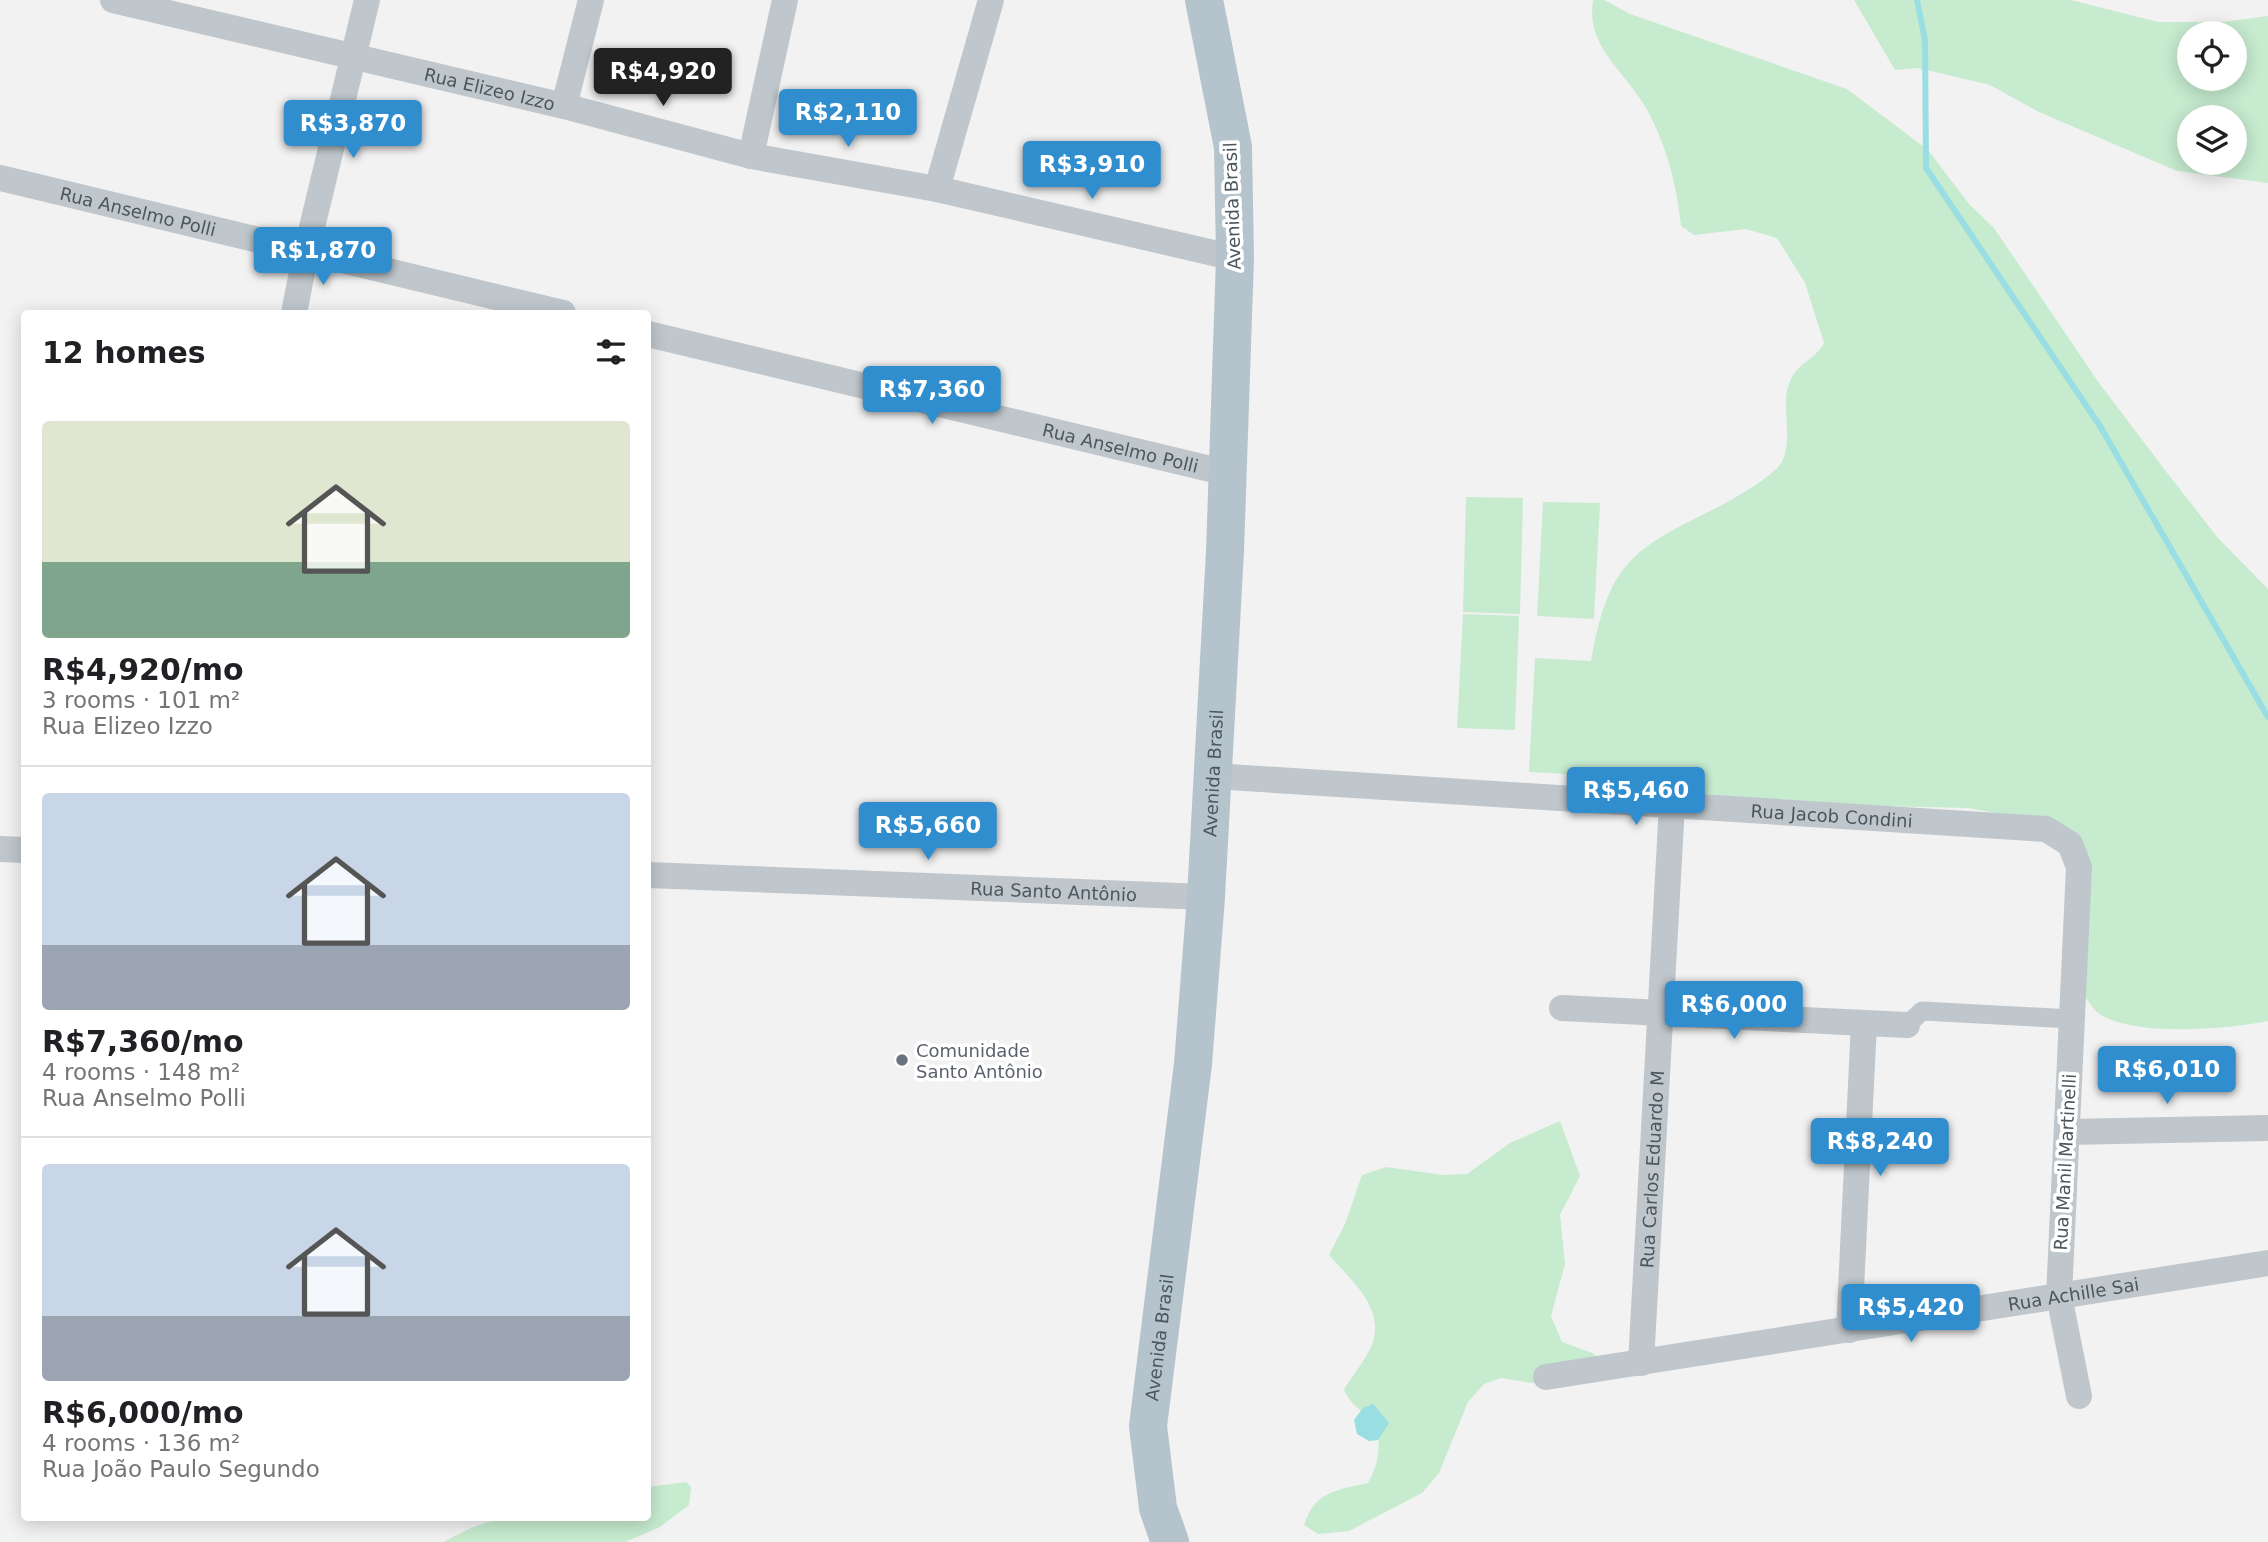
<!DOCTYPE html>
<html lang="en">
<head>
<meta charset="utf-8">
<style>
  :root { --surface:#fff; --page:#f6f6f6; --text:#202124; --muted:#757577; --line:#e0e0e0; --accent:#308ecf }
  body { margin:0; font-family:"DejaVu Sans",sans-serif; background:var(--page); color:var(--text); height:100vh; display:flex; flex-direction:column; font-size:26px; white-space:nowrap }
  * { box-sizing:border-box; margin:0 }
  p { font-size:23px; color:var(--muted) }
  .icon { flex:none; width:38px; height:38px; fill:none; stroke:currentColor; stroke-width:2; stroke-linecap:round; stroke-linejoin:round }
  .map { position:relative; flex:1; overflow:hidden }
  .sheet { position:absolute; left:21px; top:310px; width:630px; height:1211px; display:flex; flex-direction:column; background:var(--surface); border-radius:7px; box-shadow:0 4px 18px #0003 }
  .sheet>* { flex:none }
  .fabs { position:absolute; left:2177px; top:21px; display:grid; gap:14px }
  .fabs a { display:grid; place-items:center; width:70px; height:70px; border-radius:50%; background:var(--surface); box-shadow:0 4px 18px #0003; font-size:35px }
  .price { position:absolute; translate:-50% -60px; padding:0 16px; border-radius:7px; background:var(--accent); color:#fff; font-size:23px; line-height:46px; filter:drop-shadow(0 2px 4px #0008) }
  .price::after { content:''; position:absolute; left:50%; top:42px; width:21px; height:16px; margin-left:-10px; background:inherit; clip-path:polygon(0 0,100% 0,50% 100%) }
  .price.current { background:#222; color:#fff }
  ul { padding:0; list-style:none }
  li { display:grid; align-content:center; gap:14px; height:371px; padding:0 21px }
  li+li { border-top:2px solid var(--line) }
  li span { display:grid; place-items:center; height:217px; border-radius:7px; color:#555 }
  li>.icon { margin-inline-start:auto }
  span .icon { width:126px; height:126px; fill:#fffc; stroke-width:1 }
  li b { font-size:30px }
  h2 { display:flex; justify-content:space-between; align-items:center; height:84px; padding:0 21px; font-size:30px }
  .map>svg:first-child { display:block }
  .green { fill:#c6ebcf; fill-rule:evenodd }
  .water { fill:#99dee2 }
  .lines { fill:none; stroke-linecap:round; stroke-linejoin:round }
  .stream { stroke:#99dee2; stroke-width:6 }
  .pedestrian { stroke:#bfc7cc; stroke-width:19 }
  .minor { stroke:#bfc7cc; stroke-width:26 }
  .primary { stroke:#b5c4cc; stroke-width:38 }
  .worship-dot { fill:#6b7280; stroke:#fff; stroke-width:2.5 }
  .labels { text-anchor:middle; dominant-baseline:central; stroke-width:7; stroke-linejoin:round; paint-order:stroke }
  .street-label { font-size:18px; fill:#4b575d; stroke:#fff }
  .worship-label { font-size:18px; fill:#5b616d; stroke:#fff; text-anchor:start }
</style>
</head>
<body>
<div class="map">
<svg width="2268" height="1542" viewBox="0 0 2268 1542">
  <rect width="100%" height="100%" fill="#f3f2f2"/>
  <path class="green" d="M1593,0H1604L1630,14L1847,89L1928,150L1969,204L1994,228L2099,383L2168,474L2218,538L2268,589V1021C2229,1029 2130,1038 2097,1012C2092,1008 2088,1000 2084,995L2082,855L2055,824L1968,808L1834,805L1648,789L1605,790L1586,782L1584,775L1529,772L1535,658L1591,661C1609,559 1634,549 1722,505C1737,497 1769,478 1779,466C1795,445 1781,410 1788,387C1796,361 1815,361 1824,343L1805,283L1777,238L1746,229L1694,235L1681,226C1677,185 1665,139 1643,103C1621,68 1586,45 1593,0Z
    M1854,0H2071L2158,22H2223L2268,16V183L2177,171L2039,112L1990,85L1918,68L1895,70ZM2189,33H2235V79H2189ZM2189,117H2235V163H2189Z
    M1466,497L1523,498L1520,614L1463,612Z
    M1543,502L1600,503L1594,619L1537,616Z
    M1463,614L1519,616L1515,730L1457,728Z
    M1560,1121L1580,1176L1560,1215L1565,1264L1551,1316L1562,1342L1595,1354L1597,1366L1532,1383L1501,1378L1484,1384L1468,1402L1439,1473L1422,1493L1349,1531L1318,1534L1304,1525C1315,1491 1337,1490 1368,1483C1377,1467 1384,1442 1373,1424C1364,1411 1350,1405 1344,1390C1353,1374 1370,1355 1374,1338C1382,1305 1348,1277 1329,1255L1345,1224L1362,1175L1386,1167L1443,1175L1467,1174L1510,1143Z
    M686,1482L691,1487L689,1505L660,1527L625,1542H443L473,1527L504,1517H648V1487Z"/>
  <path class="water" d="M1373,1404L1389,1423L1378,1440L1369,1441L1357,1434L1354,1420L1363,1408Z"/>
  <g class="lines">
    <path class="stream" d="M1917,0L1925,40L1926,168L2100,426L2268,717"/>
    <path class="pedestrian" d="M1907,1025L1922,1011L2072,1019"/>
    <g class="minor">
      <path id="s1" d="M113,0L564,106L751,156L937,189L1235,258"/>
      <path d="M564,106L591,0"/>
      <path d="M751,156L785,0"/>
      <path id="s2" d="M0,178L563,313"/>
      <path d="M937,189L991,0"/>
      <path d="M294,313L306,252L367,0"/>
      <path id="s3" d="M648,334L1227,473"/>
      <path id="s4" d="M1213,776L2046,829L2070,844L2079,867L2059,1296L2079,1396"/>
      <path d="M0,849L24,850"/>
      <path id="s5" d="M648,875L1206,897"/>
      <path d="M1562,1008L1907,1025"/>
      <path d="M2067,1132L2268,1128"/>
      <path d="M1849,1330L1864,1023"/>
      <path id="s6" d="M1641,1363L1672,805"/>
      <path id="s7" d="M1546,1377L2268,1263"/>
    </g>
    <path class="primary" id="s8" d="M1170,1542L1158,1508L1148,1426L1193,1064L1206,897L1225,551L1235,258L1233,147L1204,0"/>
  </g>
  <circle class="worship-dot" cx="902" cy="1060" r="7"/>
  <g class="labels">
    <g class="street-label">
      <text stroke="none"><textPath href="#s1" startOffset="387">Rua Elizeo Izzo</textPath></text>
      <text transform="translate(1232 206) rotate(-92)">Avenida Brasil</text>
      <text stroke="none"><textPath href="#s2" startOffset="142">Rua Anselmo Polli</textPath></text>
      <text stroke="none"><textPath href="#s3" startOffset="486">Rua Anselmo Polli</textPath></text>
      <text stroke="none"><textPath href="#s8" startOffset="775">Avenida Brasil</textPath></text>
      <text stroke="none"><textPath href="#s4" startOffset="620">Rua Jacob Condini</textPath></text>
      <text stroke="none"><textPath href="#s5" startOffset="406">Rua Santo Antônio</textPath></text>
      <text transform="translate(2065 1162) rotate(-87)">Rua Manil Martinelli</text>
      <text stroke="none"><textPath href="#s6" startOffset="194">Rua Carlos Eduardo M</textPath></text>
      <text stroke="none"><textPath href="#s7" startOffset="534">Rua Achille Sai</textPath></text>
      <text stroke="none"><textPath href="#s8" startOffset="208">Avenida Brasil</textPath></text>
    </g>
    <g class="worship-label">
      <text x="916" y="1050">Comunidade<tspan x="916" dy="21">Santo Antônio</tspan></text>
    </g>
  </g>
</svg>
<div class="fabs">
<a><svg class="icon" aria-label="locate" viewBox="0 0 24 24"><circle cx="12" cy="12" r="6"/><path d="M12 2v4M12 18v4M2 12h4M18 12h4"/></svg></a>
<a><svg class="icon" aria-label="layers" viewBox="0 0 24 24"><path d="M12 4l9 5-9 5-9-5zM3 14l9 5 9-5"/></svg></a>
</div>
<b class="price current" style="left:663px;top:108px">R$4,920</b>
<b class="price" style="left:848px;top:149px">R$2,110</b>
<b class="price" style="left:353px;top:160px">R$3,870</b>
<b class="price" style="left:1092px;top:201px">R$3,910</b>
<b class="price" style="left:323px;top:287px">R$1,870</b>
<b class="price" style="left:932px;top:426px">R$7,360</b>
<b class="price" style="left:1636px;top:827px">R$5,460</b>
<b class="price" style="left:928px;top:862px">R$5,660</b>
<b class="price" style="left:1734px;top:1041px">R$6,000</b>
<b class="price" style="left:2167px;top:1106px">R$6,010</b>
<b class="price" style="left:1880px;top:1178px">R$8,240</b>
<b class="price" style="left:1911px;top:1344px">R$5,420</b>
<section class="sheet">
<h2>12 homes<svg class="icon" aria-label="filters" viewBox="0 0 24 24"><path d="M4 7h16M4 17h16"/><circle cx="9" cy="7" r="2"/><circle cx="15" cy="17" r="2"/></svg></h2>
<ul>
<li><span style="background:linear-gradient(#dfe7d0 65%,#7fa58c 0)"><svg class="icon" aria-label="home" viewBox="0 0 24 24"><path d="M3 11l9-7 9 7M6 9v11h12V9"/></svg></span><div><b>R$4,920/mo</b><p>3 rooms · 101 m²</p><p>Rua Elizeo Izzo</p></div></li>
<li><span style="background:linear-gradient(#c9d6e8 70%,#9aa5b1 0)"><svg class="icon" aria-label="home" viewBox="0 0 24 24"><path d="M3 11l9-7 9 7M6 9v11h12V9"/></svg></span><div><b>R$7,360/mo</b><p>4 rooms · 148 m²</p><p>Rua Anselmo Polli</p></div></li>
<li><span style="background:linear-gradient(#c9d6e8 70%,#9aa5b1 0)"><svg class="icon" aria-label="home" viewBox="0 0 24 24"><path d="M3 11l9-7 9 7M6 9v11h12V9"/></svg></span><div><b>R$6,000/mo</b><p>4 rooms · 136 m²</p><p>Rua João Paulo Segundo</p></div></li>
</ul>
</section>
</div>
</body>
</html>
